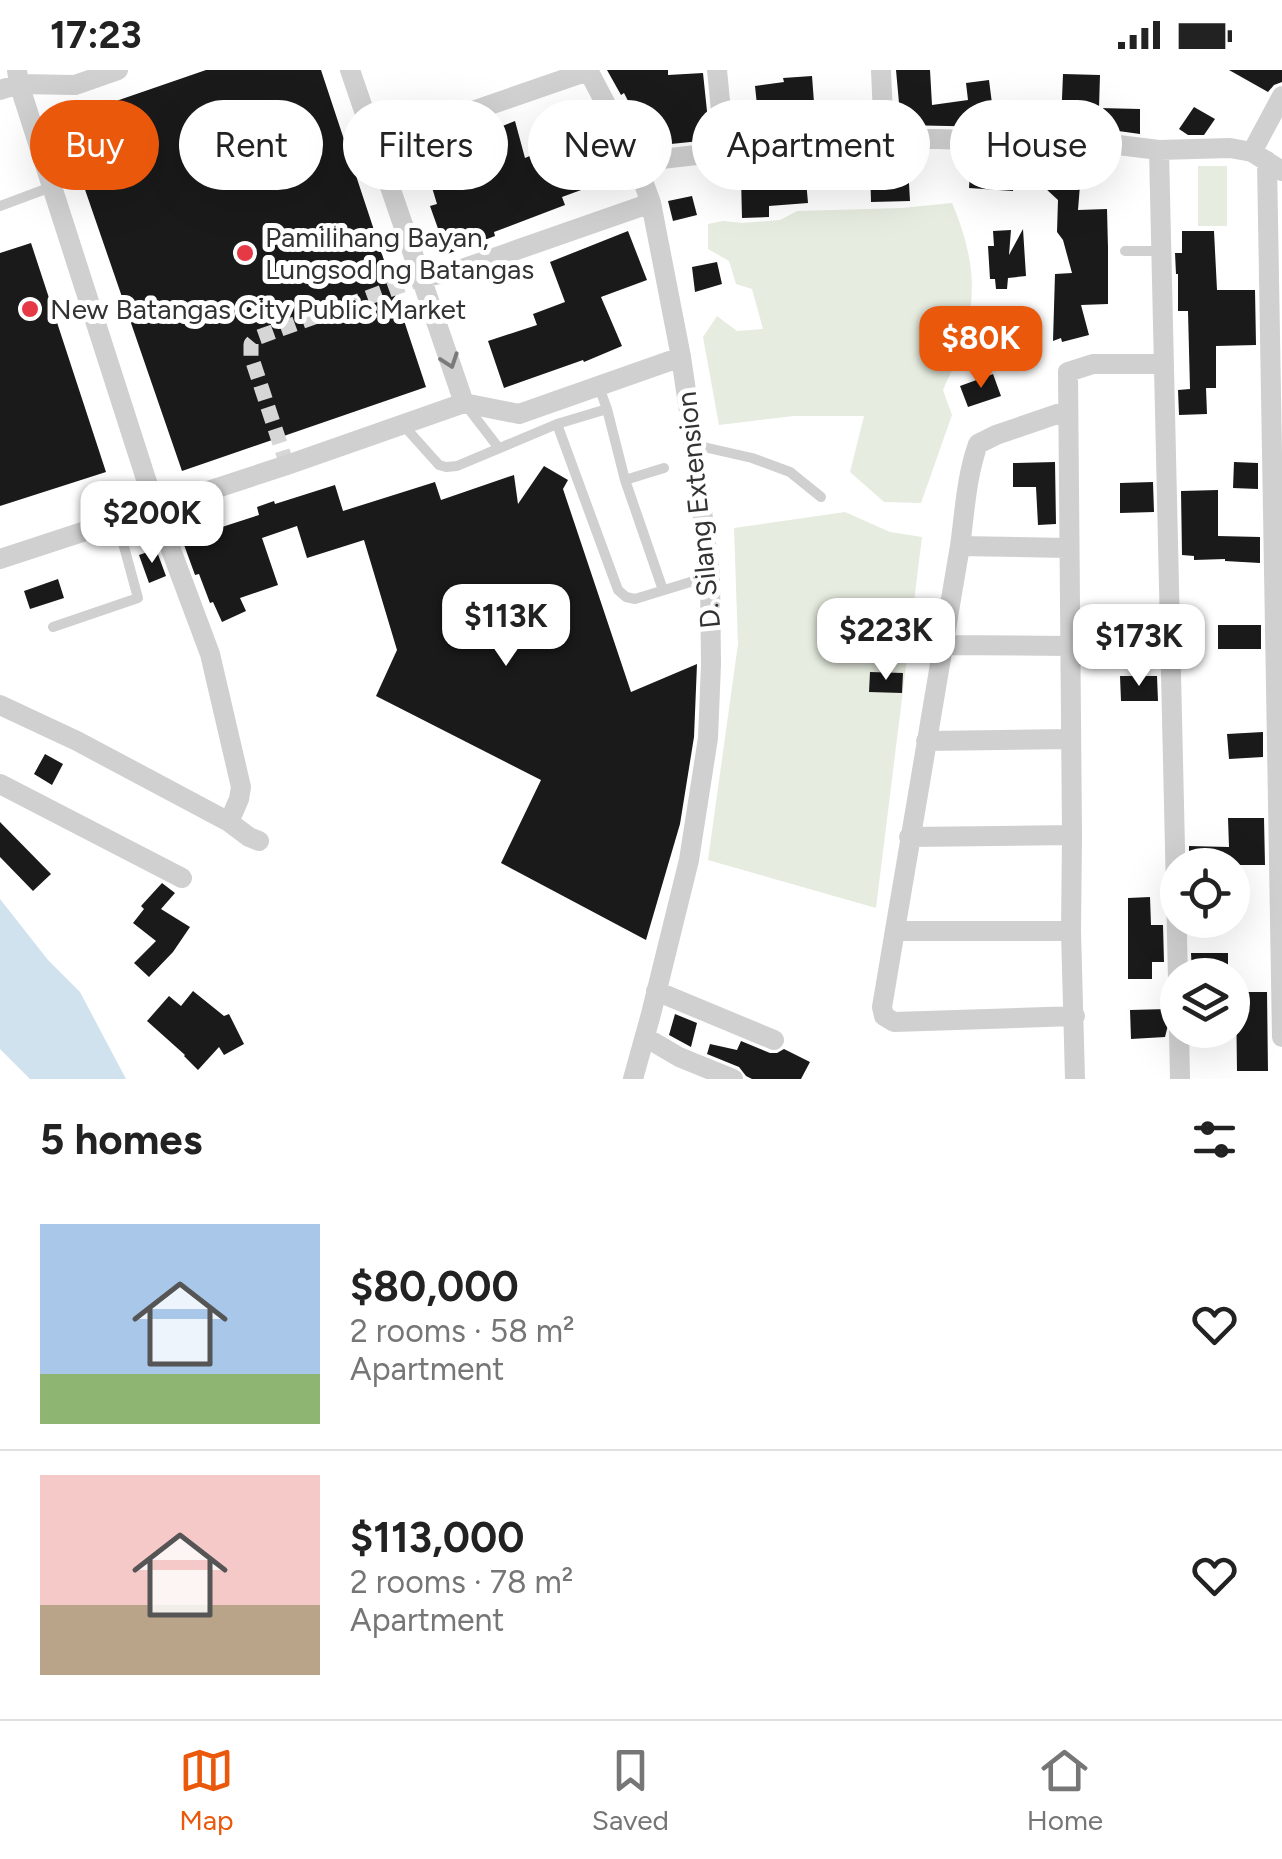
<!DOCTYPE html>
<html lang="en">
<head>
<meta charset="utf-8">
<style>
  :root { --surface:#fff; --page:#f2f2f2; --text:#222; --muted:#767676; --line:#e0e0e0; --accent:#ea580c }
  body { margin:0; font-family:Figtree,sans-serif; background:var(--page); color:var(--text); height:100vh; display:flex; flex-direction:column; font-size:38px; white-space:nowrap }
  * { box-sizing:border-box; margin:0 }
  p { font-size:32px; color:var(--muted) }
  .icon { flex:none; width:55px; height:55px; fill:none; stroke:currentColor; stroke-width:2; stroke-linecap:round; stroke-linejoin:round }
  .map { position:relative; height:1009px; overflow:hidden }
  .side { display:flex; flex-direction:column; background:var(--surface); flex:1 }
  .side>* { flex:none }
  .top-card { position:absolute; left:30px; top:30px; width:1222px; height:90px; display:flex; gap:20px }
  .tools { position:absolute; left:1160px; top:778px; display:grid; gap:20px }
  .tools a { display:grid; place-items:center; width:90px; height:90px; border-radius:50%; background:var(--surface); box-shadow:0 10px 40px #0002; font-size:50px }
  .price { position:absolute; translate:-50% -85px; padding:0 22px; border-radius:20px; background:#fff; color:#222; font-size:32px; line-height:65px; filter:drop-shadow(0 2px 5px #0008) }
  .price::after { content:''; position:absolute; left:50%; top:60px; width:30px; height:22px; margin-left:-15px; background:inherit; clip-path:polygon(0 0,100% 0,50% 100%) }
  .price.active { background:var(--accent); color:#fff }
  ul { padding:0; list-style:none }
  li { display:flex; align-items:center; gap:30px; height:250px; padding:0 40px }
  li+li { border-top:2px solid var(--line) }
  li span { display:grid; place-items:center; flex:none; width:280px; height:200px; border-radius:0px; color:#555 }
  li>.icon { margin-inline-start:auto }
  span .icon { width:120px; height:120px; fill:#fffc; stroke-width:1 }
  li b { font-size:42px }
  h2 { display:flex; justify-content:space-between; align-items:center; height:120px; padding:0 40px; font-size:42px }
  .pill { padding:0 35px; border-radius:45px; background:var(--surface); box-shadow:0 10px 40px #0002; font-size:35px; line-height:90px }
  .pill.active { background:var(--accent); color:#fff }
  .status { display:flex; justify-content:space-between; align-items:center; height:70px; padding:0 50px; background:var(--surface); direction:ltr }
  .status svg { height:28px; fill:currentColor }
  .dock { display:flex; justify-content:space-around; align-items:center; height:140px; border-top:2px solid var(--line); background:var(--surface); font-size:28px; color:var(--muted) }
  .dock a { display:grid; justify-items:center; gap:5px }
  .dock .active { color:var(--accent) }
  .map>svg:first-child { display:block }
  .green { fill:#e6ecdf }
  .water { fill:#cfe2ee }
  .building { fill:#1a1a1a }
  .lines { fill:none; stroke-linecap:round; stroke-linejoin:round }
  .pedestrian-tunnel { stroke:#d6d6d6; stroke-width:15; stroke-dasharray:15 8; stroke-linecap:butt }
  .service { stroke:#d0d0d0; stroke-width:10 }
  .minor { stroke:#d0d0d0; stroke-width:20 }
  .oneway { stroke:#7a7a7a }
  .poi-dot { fill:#e63946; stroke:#fff; stroke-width:4 }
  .labels { text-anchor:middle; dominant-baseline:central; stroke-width:10; stroke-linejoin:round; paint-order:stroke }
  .poi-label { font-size:28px; fill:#333; stroke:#fff; text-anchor:start }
  .street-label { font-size:28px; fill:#333; stroke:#fff }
</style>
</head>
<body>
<div class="status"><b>17:23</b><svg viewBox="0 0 49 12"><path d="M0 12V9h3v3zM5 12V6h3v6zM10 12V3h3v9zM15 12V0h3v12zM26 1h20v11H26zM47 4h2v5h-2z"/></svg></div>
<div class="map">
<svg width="1282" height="1009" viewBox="0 0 1282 1009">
  <rect width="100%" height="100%" fill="#fff"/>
  <path class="green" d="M1198,96H1227V156H1198Z
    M952,133C983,206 976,251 943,320L952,345L921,433L884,432L850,402L864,346H794L719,355L703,267L717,246L737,261L763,259L752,219L736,214L729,191L708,179V154L723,151L742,153L780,150L797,141L902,138Z
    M845,442L890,462L922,467L876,838L708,790L738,574L734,458Z"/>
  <path class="water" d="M0,829L48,890L80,922L126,1009H30L0,979Z"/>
  <path class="building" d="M206,0H321L426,317L182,401L61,50Z
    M607,0H668V5L703,3L710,70L651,76L624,23L621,25Z
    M896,0H930L932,35L968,30L966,13L989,10L995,57L901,55Z
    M1229,0H1282V12L1274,15L1268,22Z
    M1063,4L1100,5L1099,38L1140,39V64L1111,60V56L1061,53Z
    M812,6L816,59L760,64L755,16L784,12L783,8Z
    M1194,37L1215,49L1204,65H1188L1179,59Z
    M515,51L525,88L544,80L547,96H551L591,81L603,112L562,127L565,135L494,162L495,166L447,184L430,136L437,134L420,78L468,64L470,69Z
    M971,84L1015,88L1013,121L969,118Z
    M804,87L808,133L769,136V147L742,148L741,107L778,106L777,90Z
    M1060,90H1082L1078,140L1107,139L1108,178V234L1081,235L1089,265L1062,272L1061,268L1053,271L1055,204L1072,203L1063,170L1057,162L1058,130L1045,118Z
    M908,96L910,131L871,132L870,97Z
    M692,126L697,145L673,151L668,131Z
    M1023,159L1026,206L1008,208L1007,219H996L995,209H990L988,176H994L993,161L1011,160L1009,185Z
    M628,161L647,210L601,227L622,276L584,292L583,290L504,318L488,271L537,255L533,244L565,232L550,192Z
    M1182,161H1214L1217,220H1255L1256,275L1216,276V318H1206L1207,344L1179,345L1178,320L1190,319L1188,241H1178V204H1176L1175,183H1182Z
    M31,173L106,402L0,436V183Z
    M717,192L722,214L695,222L692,197Z
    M1029,246L1031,279L990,294L983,278L1000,271L995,259Z
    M993,304L1001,326L968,337L960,316Z
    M1055,392L1056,454L1038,455L1036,417H1013V393Z
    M1234,392L1258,393V419L1233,418Z
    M544,396L568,410L563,419L631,622L697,594L694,667L680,754L646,870L501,793L541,710L376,626L397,580L364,470L307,488L297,456L262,468L278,515L240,528L246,541L222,552L213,532L210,533L199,504L195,505L179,461L219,448L222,457L259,445L257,437L274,431L275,434L335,415L343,441L435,412L441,430L514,405L518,434Z
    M1153,412L1154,442L1120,443V413Z
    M1218,420V466L1260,467V493L1225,491V489L1194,490V486L1182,485L1181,421Z
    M156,479L166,506L149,513L139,485Z
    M58,509L64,528L30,539L24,521Z
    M1218,555H1261V579H1218Z
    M870,602L903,603L902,623L869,622Z
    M1120,606H1157L1158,631H1121Z
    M1263,662V687L1229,689L1227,664Z
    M45,684L63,694L52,715L34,704Z
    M1228,748H1264L1265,795H1189V776L1229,777Z
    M0,752L51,804L33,821L0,787Z
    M162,813L175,823L161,839L190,857L173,882L149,907L134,893L156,871L133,853L144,839L141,836Z
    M1150,827L1151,855H1163L1164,892H1152V909H1128V828Z
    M1191,883H1228V905H1192Z
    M193,921L224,946L229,944L244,974L224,985L219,977L198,1000L184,986L185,985L147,951L169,926L181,936Z
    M1236,922H1267L1268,1001H1237Z
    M1168,939L1169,951L1165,967L1131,969L1130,940Z
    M675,944L697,953L691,977L669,965Z
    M741,971L770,983H777L784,979L810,992L801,1009H752L746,1006L739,997L707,984L710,974L737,980Z"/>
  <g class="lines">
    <path class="pedestrian-tunnel" d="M287,395L251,286V274L256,268L422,208"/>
    <path class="service" d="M0,136L51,117
      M1125,181H1161
      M468,338L498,377
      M607,339L625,410L663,520
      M557,354L618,520L626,527L635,529L710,506
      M404,356L439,395L446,397L457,396L557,354L607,339L599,317
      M695,375L752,388L790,402L821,427
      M625,410L664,398
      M53,557L138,528L117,451"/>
    <path class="minor" d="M17,0L19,14L155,437L210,584L241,717L239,729L229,752
      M588,0L636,92L651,133L681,287L694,375L710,506L711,594L708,668L689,790L651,944L633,1009
      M717,0L725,82
      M881,0L884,69
      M0,20L19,14L75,15L118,0
      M377,74L588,1
      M1159,80L1178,909
      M1252,82L1282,26
      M1267,91L1282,967
      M636,92L791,74L884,69H936L1110,74L1159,80L1230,78L1252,82L1282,101
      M422,208L462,199L651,133
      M464,333L519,344L681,287
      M1066,341L996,365L978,374C966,408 965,441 960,476L882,937L884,946L894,952L1075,946
      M960,476L1068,478
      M0,489L287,395L464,333L350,0
      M941,575L1070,576
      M0,635L77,671L229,752L249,767L259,771
      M926,671L1070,669
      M0,714L182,808
      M909,767L1072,765
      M896,861H1071
      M656,921L774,970
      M1179,960L1180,1009
      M645,967L679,987L733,1009
      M1075,1009L1071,861L1072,765L1068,302L1093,294H1164"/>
  </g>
  <defs><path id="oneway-chevron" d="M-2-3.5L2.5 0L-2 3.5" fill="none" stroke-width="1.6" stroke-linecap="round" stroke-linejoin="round" transform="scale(2.5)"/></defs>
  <use class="oneway" href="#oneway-chevron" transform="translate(450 291) rotate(71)"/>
  <g class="poi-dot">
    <circle cx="245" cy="183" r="10"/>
    <circle cx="30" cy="239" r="10"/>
  </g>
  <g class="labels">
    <g class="poi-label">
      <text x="265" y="167">Pamilihang Bayan,<tspan x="265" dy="32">Lungsod ng Batangas</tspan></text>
      <text x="50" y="239">New Batangas City Public Market</text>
    </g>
    <g class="street-label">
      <text transform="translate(698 440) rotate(-96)">D. Silang Extension</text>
    </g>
  </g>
</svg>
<div class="tools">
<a><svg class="icon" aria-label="locate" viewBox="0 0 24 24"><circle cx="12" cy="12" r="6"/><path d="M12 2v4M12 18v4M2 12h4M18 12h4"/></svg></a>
<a><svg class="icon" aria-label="layers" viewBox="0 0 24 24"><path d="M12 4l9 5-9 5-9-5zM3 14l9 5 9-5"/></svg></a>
</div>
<b class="price active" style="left:981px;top:321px">$80K</b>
<b class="price" style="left:152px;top:496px">$200K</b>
<b class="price" style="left:506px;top:599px">$113K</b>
<b class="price" style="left:886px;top:613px">$223K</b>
<b class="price" style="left:1139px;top:619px">$173K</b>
<div class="top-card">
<a class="pill active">Buy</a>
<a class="pill">Rent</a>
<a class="pill">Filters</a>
<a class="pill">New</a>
<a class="pill">Apartment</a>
<a class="pill">House</a>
</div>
</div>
<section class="side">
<h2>5 homes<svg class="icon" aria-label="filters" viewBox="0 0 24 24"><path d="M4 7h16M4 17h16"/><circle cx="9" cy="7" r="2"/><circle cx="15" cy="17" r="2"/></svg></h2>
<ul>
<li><span style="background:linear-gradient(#a9c7e8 75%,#8fb573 0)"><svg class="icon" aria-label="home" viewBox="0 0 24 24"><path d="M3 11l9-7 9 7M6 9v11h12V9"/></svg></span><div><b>$80,000</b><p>2 rooms · 58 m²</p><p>Apartment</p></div><svg class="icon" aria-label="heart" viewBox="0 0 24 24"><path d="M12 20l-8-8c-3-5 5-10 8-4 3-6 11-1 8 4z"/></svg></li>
<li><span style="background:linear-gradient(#f6c9c9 65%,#b9a48a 0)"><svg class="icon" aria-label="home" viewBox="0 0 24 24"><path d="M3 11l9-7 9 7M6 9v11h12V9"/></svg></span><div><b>$113,000</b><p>2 rooms · 78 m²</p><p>Apartment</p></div><svg class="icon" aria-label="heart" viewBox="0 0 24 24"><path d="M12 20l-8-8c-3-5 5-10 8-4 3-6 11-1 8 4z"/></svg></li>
</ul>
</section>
<nav class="dock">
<a class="active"><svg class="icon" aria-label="map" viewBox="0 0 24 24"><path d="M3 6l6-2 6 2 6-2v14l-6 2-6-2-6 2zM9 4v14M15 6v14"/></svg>Map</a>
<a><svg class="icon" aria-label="saved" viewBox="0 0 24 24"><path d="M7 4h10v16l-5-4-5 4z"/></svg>Saved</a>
<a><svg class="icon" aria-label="home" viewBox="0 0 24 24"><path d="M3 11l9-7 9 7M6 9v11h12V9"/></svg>Home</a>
</nav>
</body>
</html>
